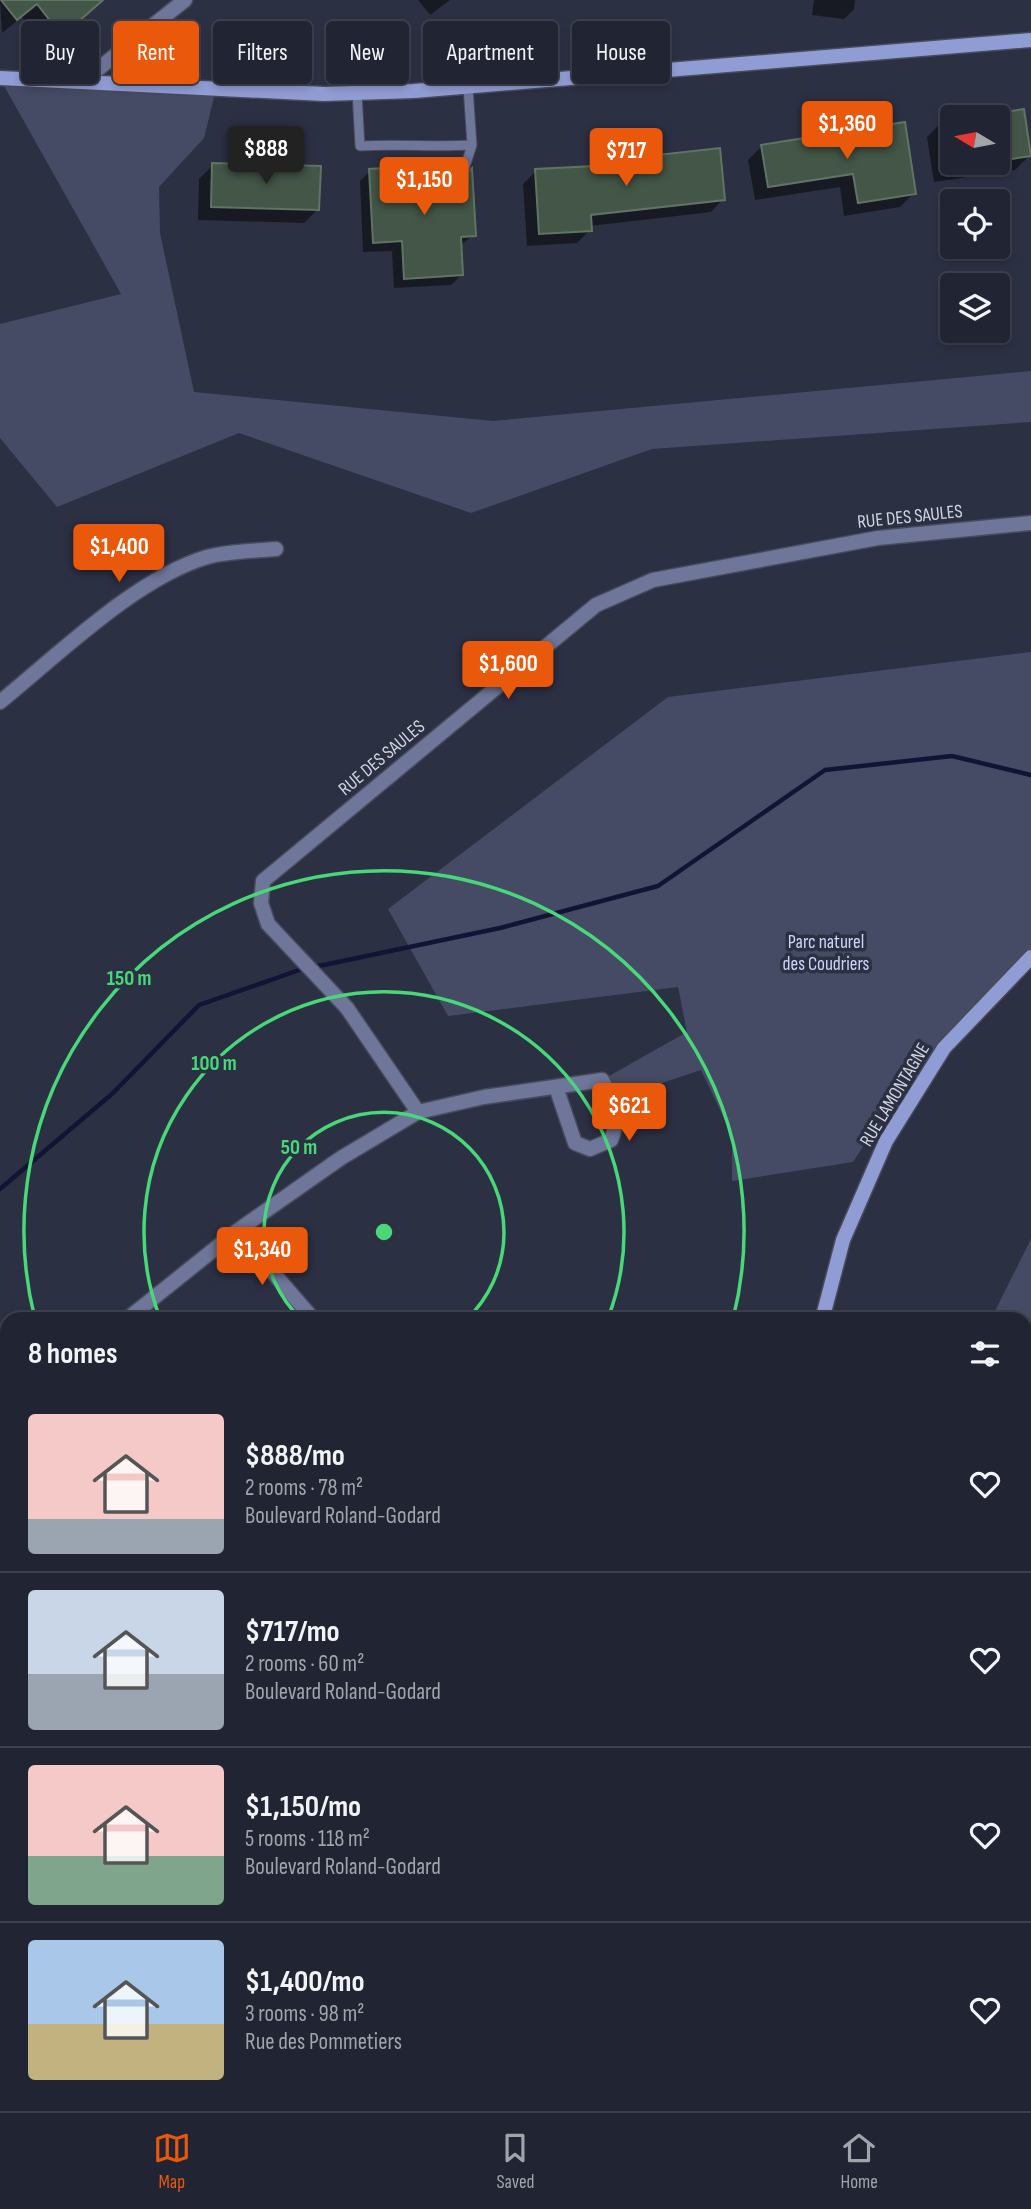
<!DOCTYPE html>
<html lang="en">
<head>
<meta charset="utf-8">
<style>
  :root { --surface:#212432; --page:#292c3a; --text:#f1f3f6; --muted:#a2a4ac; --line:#3e414d; --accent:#ea580c }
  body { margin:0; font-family:"Sofia Sans Condensed",sans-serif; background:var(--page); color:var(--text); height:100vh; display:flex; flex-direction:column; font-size:26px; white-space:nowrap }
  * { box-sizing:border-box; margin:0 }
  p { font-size:23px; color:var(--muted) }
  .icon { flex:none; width:38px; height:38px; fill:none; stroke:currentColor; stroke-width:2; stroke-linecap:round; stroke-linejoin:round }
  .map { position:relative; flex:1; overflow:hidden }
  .panel { position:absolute; left:0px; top:1312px; width:1032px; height:800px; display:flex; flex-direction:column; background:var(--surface); border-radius:21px 21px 0 0; box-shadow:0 4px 10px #0003,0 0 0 2px var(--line) }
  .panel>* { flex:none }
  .banner { position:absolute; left:21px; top:21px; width:990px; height:63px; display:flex; gap:14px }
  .needle { width:46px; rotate:280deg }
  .buttons { position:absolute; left:940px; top:105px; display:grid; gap:14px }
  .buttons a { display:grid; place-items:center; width:70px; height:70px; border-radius:7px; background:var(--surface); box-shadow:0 4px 10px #0003,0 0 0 2px var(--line); font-size:35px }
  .price { position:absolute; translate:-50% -60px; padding:0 16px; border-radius:7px; background:var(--accent); color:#fff; font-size:23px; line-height:46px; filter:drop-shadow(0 2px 4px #0008) }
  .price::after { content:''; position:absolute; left:50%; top:42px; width:21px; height:16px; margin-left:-10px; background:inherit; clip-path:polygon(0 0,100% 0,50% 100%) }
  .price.selected { background:#222; color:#fff }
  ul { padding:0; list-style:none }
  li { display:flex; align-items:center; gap:21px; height:175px; padding:0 28px }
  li+li { border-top:2px solid var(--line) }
  li span { display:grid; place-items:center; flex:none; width:196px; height:140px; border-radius:7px; color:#555 }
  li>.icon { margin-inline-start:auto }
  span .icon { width:84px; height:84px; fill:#fffc; stroke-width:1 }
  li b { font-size:30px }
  h2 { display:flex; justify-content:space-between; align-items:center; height:84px; padding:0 28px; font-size:30px }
  .chip { padding:0 24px; border-radius:7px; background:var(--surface); box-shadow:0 4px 10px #0003,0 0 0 2px var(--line); font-size:24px; line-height:63px }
  .chip.selected { background:var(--accent); color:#fff }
  .menu { display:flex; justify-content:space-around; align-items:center; height:98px; border-top:2px solid var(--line); background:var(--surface); font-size:19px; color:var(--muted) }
  .menu a { display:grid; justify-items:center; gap:4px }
  .menu .selected { color:var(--accent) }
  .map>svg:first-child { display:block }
  .green { fill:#464b65 }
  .shadow { fill:#0007 }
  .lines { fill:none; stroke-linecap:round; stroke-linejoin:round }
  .stream { stroke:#111435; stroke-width:4.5 }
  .building { fill:#435647; stroke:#607464; stroke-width:2 }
  .lane-casing { stroke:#474b5c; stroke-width:11 }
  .street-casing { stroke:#474b5c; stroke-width:17 }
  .secondary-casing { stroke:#474b5c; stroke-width:17 }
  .path { stroke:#7d8191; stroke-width:2.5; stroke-dasharray:5 3.5; stroke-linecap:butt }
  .lane { stroke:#6e7699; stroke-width:9 }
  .street { stroke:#6e7699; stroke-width:14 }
  .secondary { stroke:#909cd4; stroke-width:14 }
  .ring { fill:none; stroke:#48d779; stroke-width:3.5 }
  .labels { text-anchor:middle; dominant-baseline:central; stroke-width:7; stroke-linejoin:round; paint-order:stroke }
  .street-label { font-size:19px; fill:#d3d6e2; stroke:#2c3043 }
  .park-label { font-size:19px; fill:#cdd6fe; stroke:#2c3043 }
  .centre { fill:#48d779; stroke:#2c3043; stroke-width:3.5 }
  .ring-label { font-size:21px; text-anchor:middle; font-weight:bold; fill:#48d779; stroke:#2c3043; stroke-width:7; stroke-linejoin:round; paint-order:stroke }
</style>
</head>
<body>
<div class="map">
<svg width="1031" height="2111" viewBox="0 0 1031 2111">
  <rect width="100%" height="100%" fill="#2c3043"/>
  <path class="green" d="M3,84L215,93L204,138L159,187L160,233L194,392L493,421L1031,371V422L652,449L471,513L239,433L57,507L0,438V324L121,294Z
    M1031,652V957L944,1048L886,1141L870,1136L853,1162L732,1181V1135L701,1070L613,1099L602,1080L687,1032L678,987L448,1016L388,909L668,697Z
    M1031,1239V1533L1026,1538V1320L991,1319Z"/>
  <path class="shadow" d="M0,0H102L47,49L22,17L2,33Z
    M418,0H450L430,15Z
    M814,0H855L854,9L844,19L812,15Z
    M1023,111L1029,156L1015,170L934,182L927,137L941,123L952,122V163H998V117H982Z
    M903,124L914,193L900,207L844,216L840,187L755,200L748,160L762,146Z
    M596,163L723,199L711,212L590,226V230L577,243L527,246L523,184L536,171L591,168Z
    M213,165L318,209L304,223L198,220L199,179Z
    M370,171L398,173L474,235L459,246L461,275L451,285L394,288L392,251L363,252L360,181Z"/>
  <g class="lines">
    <path class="stream" d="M314,967L500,928L658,886L825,770L952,756L1031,775
      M0,1189L113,1093L199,1005L305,968
      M0,1701L7,1703
      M0,1865L7,1863"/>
  </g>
  <path class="building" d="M1,0H103L62,36L37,4L17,20Z
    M1024,109L1031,156L998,161V113Z
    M905,122L916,194L858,203L853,174L768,187L761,145Z
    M720,148L725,200L591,215L592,231L539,234L535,169L595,166V162Z
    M212,163L321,166L319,210L211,207Z
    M399,167V171L458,168L466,174L472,168L476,236L461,237L463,275L404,279L402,241L373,243L369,169Z"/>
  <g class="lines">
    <defs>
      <path id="lane" d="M357,93L360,146C398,144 434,147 472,145L468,87
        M465,167L472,145"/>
      <path id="street" d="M83,81L185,0
        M0,702C58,655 136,578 207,557C228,551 254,551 276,549
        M418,1112L347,1008L268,924L261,903L263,881L596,605L653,580L878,538L1031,523
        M237,1231L314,1320
        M126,1320L237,1231L341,1158L418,1112L484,1097L602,1080C616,1105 622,1113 611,1140L590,1149L575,1143L556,1087
        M0,1418L7,1413
        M0,1646H7
        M1026,1755L1031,1742
        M0,1949L7,1946"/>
      <path id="secondary" d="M0,78L324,94L414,91L1031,40
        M822,1320L843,1240L886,1141L944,1048L1031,957
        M0,1426L7,1435
        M376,2105L378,2111
        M756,2111L758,2105"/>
    </defs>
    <use href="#lane" class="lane-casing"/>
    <use href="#street" class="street-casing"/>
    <use href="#secondary" class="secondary-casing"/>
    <path class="path" d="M390,168V157"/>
    <use href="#lane" class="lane"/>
    <use href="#street" class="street"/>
    <use href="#secondary" class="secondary"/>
  </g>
  <g class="ring">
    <path d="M301 1319A120 120 0 1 1 467 1319"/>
    <path d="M160 1318A240 240 0 1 1 608 1318"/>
    <path d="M35 1319A360 360 0 1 1 733 1319"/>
  </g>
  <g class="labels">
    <g class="street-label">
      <text transform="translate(910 517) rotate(-6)">RUE DES SAULES</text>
      <text transform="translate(382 758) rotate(-40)">RUE DES SAULES</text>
      <text transform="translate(895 1095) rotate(-59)">RUE LAMONTAGNE</text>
    </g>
    <g class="park-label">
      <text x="826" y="942">Parc naturel<tspan x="826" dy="22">des Coudriers</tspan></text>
    </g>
  </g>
  <circle cx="384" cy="1232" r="10" class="centre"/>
  <g class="ring-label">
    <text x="129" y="985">150 m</text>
    <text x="214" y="1070">100 m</text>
    <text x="299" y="1154">50 m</text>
  </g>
</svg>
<div class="buttons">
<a><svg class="needle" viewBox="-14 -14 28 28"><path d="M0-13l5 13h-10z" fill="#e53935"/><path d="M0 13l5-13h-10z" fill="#a2a4ac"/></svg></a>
<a><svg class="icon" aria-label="locate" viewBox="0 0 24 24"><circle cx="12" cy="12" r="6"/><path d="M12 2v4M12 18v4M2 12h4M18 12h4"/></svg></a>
<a><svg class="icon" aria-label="layers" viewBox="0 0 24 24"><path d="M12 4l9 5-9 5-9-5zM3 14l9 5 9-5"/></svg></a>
</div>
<b class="price" style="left:847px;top:161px">$1,360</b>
<b class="price selected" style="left:266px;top:186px">$888</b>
<b class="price" style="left:626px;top:188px">$717</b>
<b class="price" style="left:424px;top:217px">$1,150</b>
<b class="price" style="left:119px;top:584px">$1,400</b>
<b class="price" style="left:508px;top:701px">$1,600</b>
<b class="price" style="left:629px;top:1143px">$621</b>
<b class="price" style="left:262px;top:1287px">$1,340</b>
<div class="banner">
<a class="chip">Buy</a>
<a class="chip selected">Rent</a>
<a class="chip">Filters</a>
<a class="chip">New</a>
<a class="chip">Apartment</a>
<a class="chip">House</a>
</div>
<section class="panel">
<h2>8 homes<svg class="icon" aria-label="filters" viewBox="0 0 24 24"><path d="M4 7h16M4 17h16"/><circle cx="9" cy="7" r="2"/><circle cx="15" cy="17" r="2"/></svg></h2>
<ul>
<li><span style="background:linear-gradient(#f6c9c9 75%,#9aa5b1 0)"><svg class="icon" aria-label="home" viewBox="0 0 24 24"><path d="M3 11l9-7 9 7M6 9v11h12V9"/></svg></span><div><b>$888/mo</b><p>2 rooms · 78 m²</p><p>Boulevard Roland-Godard</p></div><svg class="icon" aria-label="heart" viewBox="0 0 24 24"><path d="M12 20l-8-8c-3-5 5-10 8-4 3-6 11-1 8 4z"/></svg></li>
<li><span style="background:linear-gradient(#c9d6e8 60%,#9aa5b1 0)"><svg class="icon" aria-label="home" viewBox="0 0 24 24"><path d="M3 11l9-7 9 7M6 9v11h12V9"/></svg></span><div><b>$717/mo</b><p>2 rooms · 60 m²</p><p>Boulevard Roland-Godard</p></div><svg class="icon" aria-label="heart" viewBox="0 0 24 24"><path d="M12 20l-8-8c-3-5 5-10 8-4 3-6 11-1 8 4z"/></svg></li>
<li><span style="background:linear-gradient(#f6c9c9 65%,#7fa58c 0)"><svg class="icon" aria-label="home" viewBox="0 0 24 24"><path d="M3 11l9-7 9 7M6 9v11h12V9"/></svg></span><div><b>$1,150/mo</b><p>5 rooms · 118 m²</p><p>Boulevard Roland-Godard</p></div><svg class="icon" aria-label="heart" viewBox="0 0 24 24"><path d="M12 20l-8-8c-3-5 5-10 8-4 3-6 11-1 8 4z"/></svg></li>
<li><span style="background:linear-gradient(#a9c7e8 60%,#c2b280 0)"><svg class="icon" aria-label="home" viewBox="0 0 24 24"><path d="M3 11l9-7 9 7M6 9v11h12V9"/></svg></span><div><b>$1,400/mo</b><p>3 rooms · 98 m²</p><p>Rue des Pommetiers</p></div><svg class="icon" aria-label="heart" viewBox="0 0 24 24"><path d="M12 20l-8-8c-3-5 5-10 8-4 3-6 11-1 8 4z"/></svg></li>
</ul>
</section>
</div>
<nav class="menu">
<a class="selected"><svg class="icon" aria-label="map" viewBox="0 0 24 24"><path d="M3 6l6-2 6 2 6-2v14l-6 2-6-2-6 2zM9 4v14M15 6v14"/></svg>Map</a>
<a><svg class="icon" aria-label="saved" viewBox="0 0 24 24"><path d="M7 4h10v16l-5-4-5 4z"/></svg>Saved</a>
<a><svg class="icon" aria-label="home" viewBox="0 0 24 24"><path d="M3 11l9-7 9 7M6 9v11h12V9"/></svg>Home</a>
</nav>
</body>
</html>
